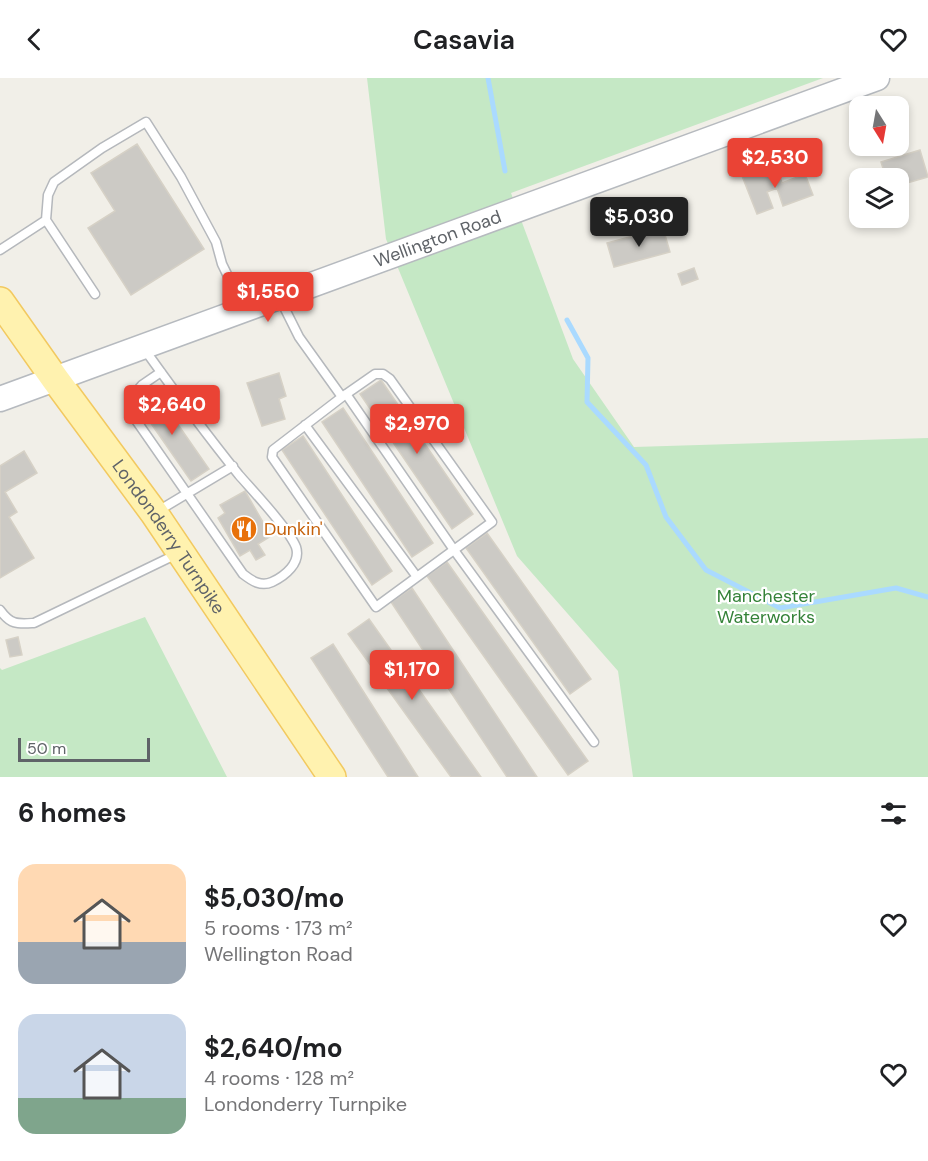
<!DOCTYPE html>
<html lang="en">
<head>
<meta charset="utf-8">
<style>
  :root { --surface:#fff; --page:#f2f2f2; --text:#202124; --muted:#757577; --accent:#ea4335 }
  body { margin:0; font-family:"DM Sans",sans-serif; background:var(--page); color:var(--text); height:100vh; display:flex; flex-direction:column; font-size:22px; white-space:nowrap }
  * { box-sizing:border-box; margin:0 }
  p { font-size:20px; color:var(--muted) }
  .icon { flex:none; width:33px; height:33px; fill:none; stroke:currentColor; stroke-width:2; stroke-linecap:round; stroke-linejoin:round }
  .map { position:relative; height:699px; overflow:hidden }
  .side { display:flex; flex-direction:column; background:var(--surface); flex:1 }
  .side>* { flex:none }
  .needle { width:39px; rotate:169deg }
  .fabs { position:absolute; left:849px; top:18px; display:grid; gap:12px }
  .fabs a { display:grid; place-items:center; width:60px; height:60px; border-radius:12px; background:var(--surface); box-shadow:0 3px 9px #0003; font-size:30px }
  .scale { position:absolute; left:18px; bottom:15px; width:132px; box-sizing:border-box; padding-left:6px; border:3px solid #5f6368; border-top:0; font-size:16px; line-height:21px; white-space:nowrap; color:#5f6368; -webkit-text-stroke:4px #fff; paint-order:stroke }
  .price { position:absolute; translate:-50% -51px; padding:0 14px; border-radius:6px; background:var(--accent); color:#fff; font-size:20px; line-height:39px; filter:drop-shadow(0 2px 3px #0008) }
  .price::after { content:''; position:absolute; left:50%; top:36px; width:18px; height:14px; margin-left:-9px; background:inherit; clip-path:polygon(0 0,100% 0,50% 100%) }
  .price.active { background:#222; color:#fff }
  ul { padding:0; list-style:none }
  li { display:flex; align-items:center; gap:18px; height:150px; padding:0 18px }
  li span { display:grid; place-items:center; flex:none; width:168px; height:120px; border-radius:18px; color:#555 }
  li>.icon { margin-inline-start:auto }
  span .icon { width:72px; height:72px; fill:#fffc; stroke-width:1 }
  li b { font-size:26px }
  h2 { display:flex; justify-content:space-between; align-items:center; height:72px; padding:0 18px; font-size:26px }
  header { display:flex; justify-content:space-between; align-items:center; height:78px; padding:0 18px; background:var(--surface); font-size:27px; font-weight:600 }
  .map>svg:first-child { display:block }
  .green { fill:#c5e8c5 }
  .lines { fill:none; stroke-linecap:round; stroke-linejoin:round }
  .stream { stroke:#aadaff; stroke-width:5 }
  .building { fill:#cccac5; stroke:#d6d1c6; stroke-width:1.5 }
  .lane-casing { stroke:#b5b8bc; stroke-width:11 }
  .secondary-casing { stroke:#b6babf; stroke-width:27 }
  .primary-casing { stroke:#f2c960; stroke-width:30 }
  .lane { stroke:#fff; stroke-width:8 }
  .secondary { stroke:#fff; stroke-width:24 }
  .primary { stroke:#fff2af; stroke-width:27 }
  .labels { text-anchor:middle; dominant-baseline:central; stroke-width:4.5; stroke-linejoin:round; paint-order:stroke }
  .street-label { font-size:18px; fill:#5f6368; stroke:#fff }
  .food-label { font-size:18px; fill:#c56008; stroke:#fff; text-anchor:start }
  .park-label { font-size:18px; fill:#348238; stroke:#fff }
</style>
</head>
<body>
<header><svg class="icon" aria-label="back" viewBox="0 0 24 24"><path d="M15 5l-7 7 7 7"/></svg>Casavia<svg class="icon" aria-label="heart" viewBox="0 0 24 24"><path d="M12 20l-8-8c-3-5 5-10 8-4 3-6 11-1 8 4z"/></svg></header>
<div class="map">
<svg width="928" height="699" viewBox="0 0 928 699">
  <rect width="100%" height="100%" fill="#f1efe8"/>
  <path class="green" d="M367,0H823L511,115L573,281L634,369L928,360V699H633L618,593L517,478L386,161Z
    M145,539L227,699H0V590L2,592Z"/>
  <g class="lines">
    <path class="stream" d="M488,0L505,93
      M567,242L588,280L587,324L646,387L666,439L706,492L780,530L896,510L928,519"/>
  </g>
  <path class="building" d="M137,66L204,171L131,217L88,150L115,133L91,95Z
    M920,72L928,99L900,107L903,116L898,117V100H886L881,84Z
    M768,88L772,99L779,96L782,105L805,96L813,117L783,128L777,110L767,114L773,130L757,136L742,98Z
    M663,150L670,174L614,189L607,165Z
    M694,190L698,201L682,207L678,196Z
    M279,295L286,318L279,321L285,341L262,348L247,305Z
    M381,302L473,436L452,451L360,316Z
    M154,312L209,391L191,403L136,324Z
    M343,330L433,465L412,479L322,344Z
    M303,358L392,493L372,507L282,372Z
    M24,373L37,395L5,414L17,434L9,439L34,480L0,500V388Z
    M245,413L271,458L258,466L265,477L256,482L250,472L240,478L218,440L225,435L220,427Z
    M487,455L591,601L570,616L466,470Z
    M447,484L588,683L568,697L427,498Z
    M412,510L537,699H507L391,524Z
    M369,541L481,699H451L348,556Z
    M18,559L22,577L10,579L6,562Z
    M333,566L418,699H388L311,580Z"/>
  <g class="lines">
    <defs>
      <path id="lane" d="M46,142L48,117L54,104L102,70L146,44L181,99L216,164L222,186L244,231
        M0,172L46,142L95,216
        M279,219L299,259L342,319L375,296H383L390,301L492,444L376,529L272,379L273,372L342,319
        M145,272C175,314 206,356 239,397C253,413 289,451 296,469C301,485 285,498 272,504C261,509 252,503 243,496L131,335V320L142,307L161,294
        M346,316L454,472L594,664
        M305,347L417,499
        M158,433L233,388
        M0,532C11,547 17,546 34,545L177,476"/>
      <g id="secondary">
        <path id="s1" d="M0,321L877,0"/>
      </g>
      <g id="primary">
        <path id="s2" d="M0,223L55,301L154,435L332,699"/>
      </g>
    </defs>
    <use href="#lane" class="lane-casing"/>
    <use href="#secondary" class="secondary-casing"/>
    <use href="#primary" class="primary-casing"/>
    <use href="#lane" class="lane"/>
    <use href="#secondary" class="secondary"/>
    <use href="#primary" class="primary"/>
  </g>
  <defs>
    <symbol id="restaurant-disc" viewBox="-11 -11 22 22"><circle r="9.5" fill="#e8710a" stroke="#fff"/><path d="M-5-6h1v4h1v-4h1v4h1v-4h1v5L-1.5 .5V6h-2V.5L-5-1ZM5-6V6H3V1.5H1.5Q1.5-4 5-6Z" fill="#fff"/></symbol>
  </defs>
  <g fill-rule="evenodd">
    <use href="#restaurant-disc" x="229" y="436" width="30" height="30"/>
  </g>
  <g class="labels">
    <g class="street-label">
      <text stroke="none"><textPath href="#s1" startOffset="466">Wellington Road</textPath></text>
      <text stroke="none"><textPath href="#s2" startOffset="290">Londonderry Turnpike</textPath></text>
    </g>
    <g class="food-label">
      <text x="264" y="451">Dunkin'</text>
    </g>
    <g class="park-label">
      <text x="766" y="518">Manchester<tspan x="766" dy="21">Waterworks</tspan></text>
    </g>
  </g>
</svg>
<div class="fabs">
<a><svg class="needle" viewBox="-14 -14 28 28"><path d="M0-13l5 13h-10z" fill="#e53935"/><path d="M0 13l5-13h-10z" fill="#757577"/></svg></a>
<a><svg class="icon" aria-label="layers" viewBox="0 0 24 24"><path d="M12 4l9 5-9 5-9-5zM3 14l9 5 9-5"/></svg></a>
</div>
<div class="scale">50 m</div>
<b class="price" style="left:775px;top:111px">$2,530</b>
<b class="price active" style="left:639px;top:170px">$5,030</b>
<b class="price" style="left:268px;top:245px">$1,550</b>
<b class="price" style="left:172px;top:358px">$2,640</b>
<b class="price" style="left:417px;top:377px">$2,970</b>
<b class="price" style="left:412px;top:623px">$1,170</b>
</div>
<section class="side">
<h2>6 homes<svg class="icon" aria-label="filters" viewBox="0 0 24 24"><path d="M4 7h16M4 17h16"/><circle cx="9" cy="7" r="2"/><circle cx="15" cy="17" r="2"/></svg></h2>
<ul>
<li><span style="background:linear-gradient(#ffd9b3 65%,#9aa5b1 0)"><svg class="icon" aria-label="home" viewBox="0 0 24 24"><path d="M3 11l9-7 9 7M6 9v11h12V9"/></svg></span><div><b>$5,030/mo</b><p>5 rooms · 173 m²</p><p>Wellington Road</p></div><svg class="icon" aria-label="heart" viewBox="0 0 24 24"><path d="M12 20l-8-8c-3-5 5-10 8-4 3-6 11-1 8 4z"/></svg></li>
<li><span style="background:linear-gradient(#c9d6e8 70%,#7fa58c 0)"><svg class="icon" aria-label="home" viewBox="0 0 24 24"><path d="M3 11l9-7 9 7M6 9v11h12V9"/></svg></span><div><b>$2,640/mo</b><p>4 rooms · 128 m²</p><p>Londonderry Turnpike</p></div><svg class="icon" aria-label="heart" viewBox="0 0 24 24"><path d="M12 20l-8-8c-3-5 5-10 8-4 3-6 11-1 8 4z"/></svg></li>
</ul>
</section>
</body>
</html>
